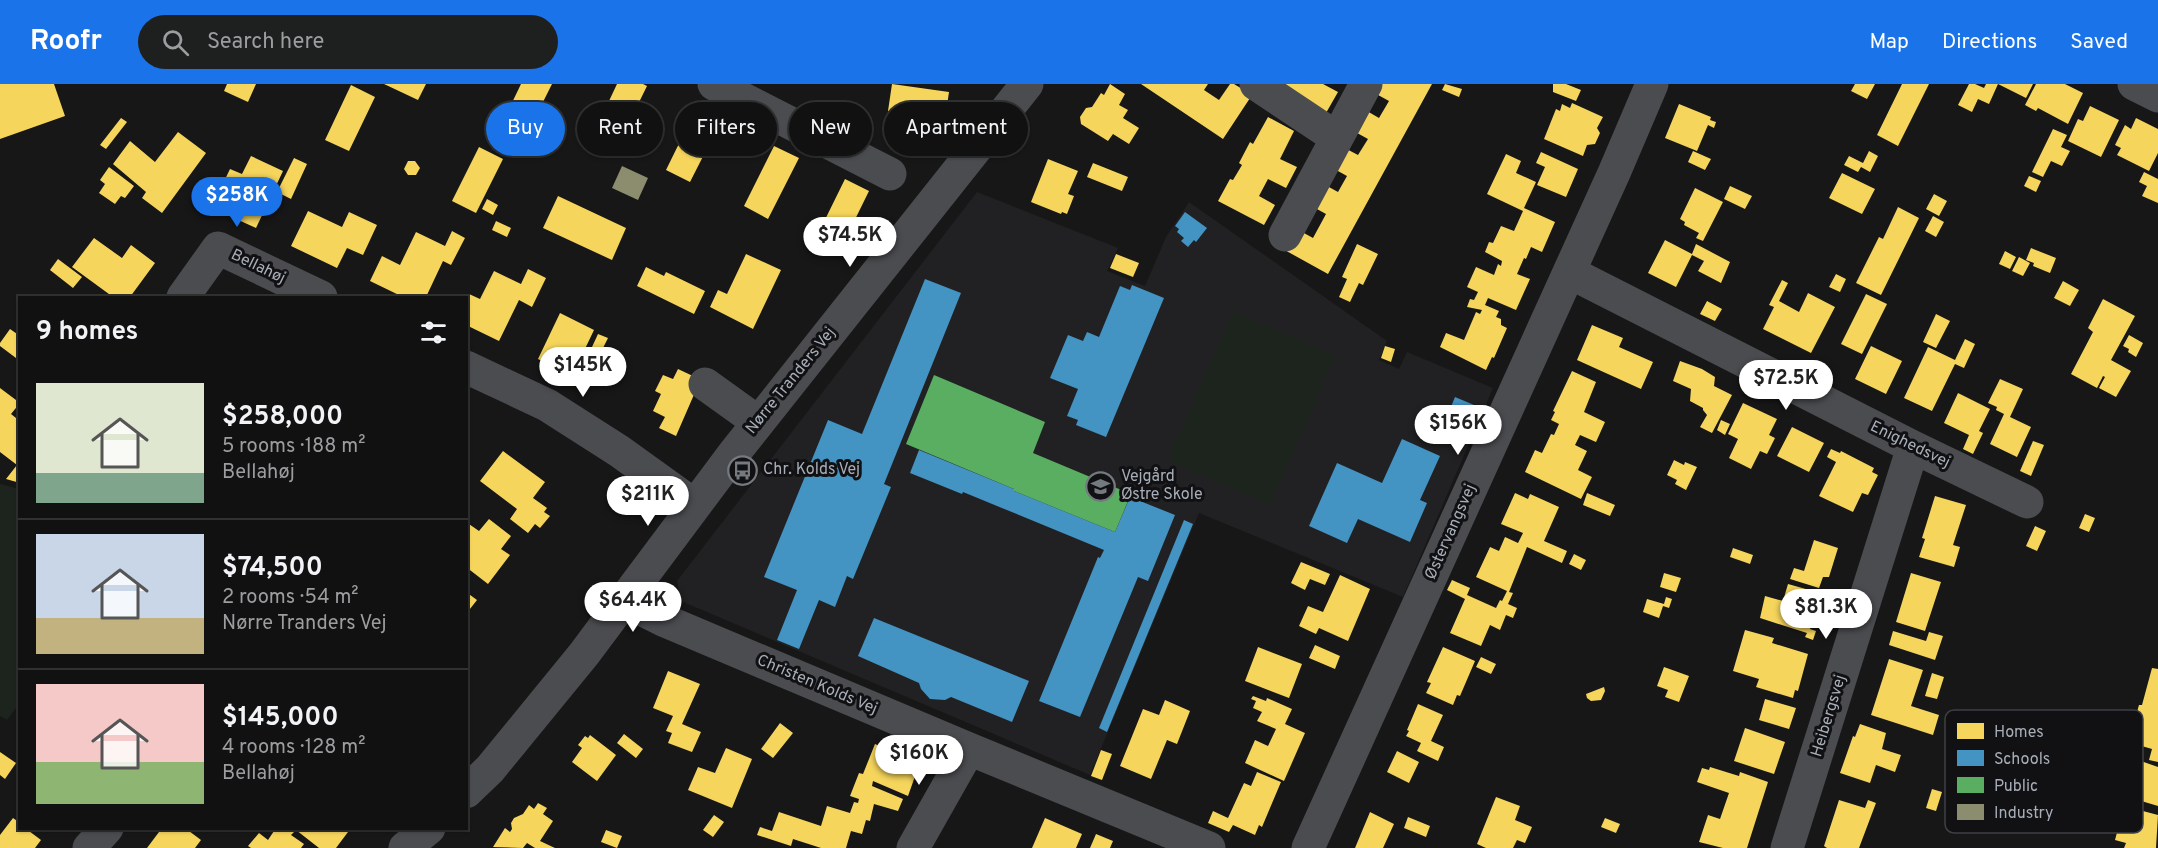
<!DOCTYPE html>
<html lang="en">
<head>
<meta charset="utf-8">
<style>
  :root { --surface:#111; --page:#1e1f1f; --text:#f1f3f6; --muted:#9c9d9f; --line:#303131; --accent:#1a73e8 }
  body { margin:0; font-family:Overpass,sans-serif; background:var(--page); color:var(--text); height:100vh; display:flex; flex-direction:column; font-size:22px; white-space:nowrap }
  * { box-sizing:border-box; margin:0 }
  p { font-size:20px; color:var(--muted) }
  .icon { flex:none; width:33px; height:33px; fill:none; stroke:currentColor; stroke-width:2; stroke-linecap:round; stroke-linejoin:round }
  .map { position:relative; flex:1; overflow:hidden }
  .sheet { position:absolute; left:18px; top:212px; width:450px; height:534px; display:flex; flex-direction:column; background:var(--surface); border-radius:0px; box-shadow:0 2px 4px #0004,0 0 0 2px var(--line) }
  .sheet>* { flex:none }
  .hud { position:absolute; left:486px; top:18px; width:570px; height:54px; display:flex; gap:12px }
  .price { position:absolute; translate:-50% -51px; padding:0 14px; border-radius:21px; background:#fff; color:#222; font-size:20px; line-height:39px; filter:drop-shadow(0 2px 3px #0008) }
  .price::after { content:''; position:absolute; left:50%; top:36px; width:18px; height:14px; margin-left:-9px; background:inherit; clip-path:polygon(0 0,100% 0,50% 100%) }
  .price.selected { background:var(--accent); color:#fff }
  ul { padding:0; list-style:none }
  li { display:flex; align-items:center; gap:18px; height:150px; padding:0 18px }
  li+li { border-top:2px solid var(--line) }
  li span { display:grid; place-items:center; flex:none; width:168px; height:120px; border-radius:0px; color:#555 }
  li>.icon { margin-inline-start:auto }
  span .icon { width:72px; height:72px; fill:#fffc; stroke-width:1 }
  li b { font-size:26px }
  h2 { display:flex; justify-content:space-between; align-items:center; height:72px; padding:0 18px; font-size:26px }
  .pill { padding:0 21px; border-radius:27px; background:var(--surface); box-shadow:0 2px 4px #0004,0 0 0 2px var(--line); font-size:21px; line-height:54px }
  .pill.selected { background:var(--accent); color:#fff }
  header { display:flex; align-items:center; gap:36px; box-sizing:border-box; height:84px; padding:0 30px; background:var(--accent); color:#fff }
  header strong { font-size:28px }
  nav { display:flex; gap:33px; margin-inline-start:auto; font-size:21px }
  .search { width:420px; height:54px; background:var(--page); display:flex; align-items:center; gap:15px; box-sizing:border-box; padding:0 21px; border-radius:33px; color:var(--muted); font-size:22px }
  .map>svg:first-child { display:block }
  .built { fill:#212123 }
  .green { fill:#1d241d }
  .homes { fill:#f6d55c }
  .schools { fill:#4393c3 }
  .public { fill:#5aae61 }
  .industry { fill:#8c8c6e }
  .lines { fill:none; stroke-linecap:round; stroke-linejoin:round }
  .minor { stroke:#4b4c50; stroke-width:33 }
  .labels { text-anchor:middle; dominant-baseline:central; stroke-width:6; stroke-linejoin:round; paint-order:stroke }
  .street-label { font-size:16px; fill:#a7aeb8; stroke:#111113 }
  .poi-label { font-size:16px; fill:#a7aeb8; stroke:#111113; text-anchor:start }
  .key { fill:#111113; stroke:#3e4045; stroke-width:1.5 }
  .key-label { font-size:16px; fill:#a7aeb8 }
</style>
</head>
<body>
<header>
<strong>Roofr</strong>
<div class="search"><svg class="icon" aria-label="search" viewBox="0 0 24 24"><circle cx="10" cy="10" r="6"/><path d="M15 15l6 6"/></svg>Search here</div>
<nav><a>Map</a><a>Directions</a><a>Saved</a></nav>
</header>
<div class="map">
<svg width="2158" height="764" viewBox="0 0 2158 764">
  <rect width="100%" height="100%" fill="#171717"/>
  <path class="built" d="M977,108L1118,164L1107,187L1145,202L1166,153L1189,118L1387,257L1379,276L1399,285L1407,268L1493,304L1403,513L1199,429L1090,691L681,517L677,497Z"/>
  <path class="green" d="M1233,227L1335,272L1270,421L1168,376Z
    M0,400L20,405L19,620L7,636L0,632Z"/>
  <path class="homes" d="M0,0H54L65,32L0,55Z
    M227,0H256L248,18L224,7Z
    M384,0H426L418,16Z
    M521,0H552L520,64L496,52Z
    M617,0H643L647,2L617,63L593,51Z
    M892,0L949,8L945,35L888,27Z
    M1110,0L1125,10L1119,21L1128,26L1123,34L1139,44L1129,60L1113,50L1108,57L1081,40L1080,33L1086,24L1092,23L1101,9L1104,11Z
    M1141,0H1208L1204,6L1219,16L1230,0H1234L1252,11L1223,55Z
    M1282,0H1323L1338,8L1326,29Z
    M1372,0H1432L1328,190L1281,164L1293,143L1313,154L1326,130L1306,119L1318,97L1338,108L1347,92L1327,81L1339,61L1358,71L1368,55L1348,44L1360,23L1379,34L1389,17L1369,6Z
    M1445,0L1462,5L1459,13L1442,6Z
    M1553,0H1566L1581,6L1576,17L1553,8Z
    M1855,0H1875L1867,15L1851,7Z
    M1902,0H1929L1898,62L1877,51Z
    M1969,0H1975L1984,4L1986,0H2033L2026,14L1998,0L1989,20L1978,15L1972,28L1958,21Z
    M2036,0H2065L2083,9L2068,40L2038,24L2036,27L2025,21Z
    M351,1L375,13L349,67L325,56Z
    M1572,19L1603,33L1597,44L1600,49L1595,60L1587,61L1583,72L1544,55L1556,25L1560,27L1562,20L1570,24Z
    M1679,20L1711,33L1710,36L1716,38L1714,44L1708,41L1697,67L1665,54Z
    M2090,22L2119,36L2101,73L2068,57L2078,35L2083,37Z
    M696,25L721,37L690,98L666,86Z
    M1268,33L1294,47L1280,75L1297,83L1286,104L1268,95L1259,112L1275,121L1264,141L1218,117L1230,95L1233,96L1242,81L1239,79L1250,58L1253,60Z
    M121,34L127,38L106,65L100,61Z
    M2136,34L2158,45V69L2149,87L2117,71L2121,64L2115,61L2125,41L2131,45Z
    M2053,45L2067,51L2061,63L2070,67L2062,82L2051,77L2043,93L2032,88Z
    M178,48L206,69L162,129L142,114L146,108L113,80L130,57L155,78Z
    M774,62L799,74L768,135L744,122Z
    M479,63L503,75L476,129L452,117Z
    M1693,67L1711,75L1705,86L1688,78Z
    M1869,67L1878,72L1870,88L1861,83L1858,88L1844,81L1849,72L1863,79Z
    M1541,68L1578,85L1566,113L1537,101L1545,83L1536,79Z
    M1506,70L1521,77L1516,89L1536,98L1524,124L1555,138L1542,168L1531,163L1526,175L1524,174L1517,190L1530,195L1516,226L1488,214L1485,221L1499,227L1496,233L1501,235V241L1507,244L1494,274L1492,273L1486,286L1440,263L1446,249L1464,256L1476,228L1480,230L1482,226L1467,223L1470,215L1474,216L1478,208L1467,203L1476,183L1494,191L1498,180L1501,182L1502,177L1485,168L1489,158L1493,159L1501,142L1514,147L1523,127L1487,110Z
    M251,72L283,87L256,144L223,129L229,117L217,112L230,85L242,90Z
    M294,74L307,80L291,115L277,108Z
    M1048,75L1078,87L1068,110L1074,112L1067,130L1062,128L1061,130L1031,118Z
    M408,77H415L420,84L416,91H408L404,85Z
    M1093,79L1128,93L1122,107L1087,93Z
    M109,83L134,102L125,114L121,112L115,120L99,109L105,100L100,96Z
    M2144,88L2158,95V119L2142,112L2147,102L2139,98Z
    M1842,89L1875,105L1862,130L1829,114Z
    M2029,92L2041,97L2036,108L2024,102Z
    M845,95L869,107L839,168L815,156Z
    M1730,102L1752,112L1745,125L1724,115Z
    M1695,104L1723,118L1703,157L1696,154L1699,149L1684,141L1685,138L1680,135Z
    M1934,110L1947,117L1939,132L1926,125Z
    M558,112L626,144L612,176L543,144Z
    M487,115L498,121L493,131L482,125Z
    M1898,123L1919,134L1881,211L1856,199L1879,153L1883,155Z
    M308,127L342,143L349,128L377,141L363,171L347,164L337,184L291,162Z
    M1933,132L1944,138L1936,153L1925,147Z
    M496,137L511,144L507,153L492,146Z
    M452,147L465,154L451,181L443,177L426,213H403L370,197L382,172L400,181L416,148L445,162Z
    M94,154L122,174L131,161L155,179L130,213H113L72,183Z
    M1665,156L1692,170L1696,160L1730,178L1721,199L1698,187L1704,177L1692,171L1676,203L1648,189Z
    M1357,160L1378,170L1363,201L1359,199L1350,218L1339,213L1347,195L1342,193Z
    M2031,164L2056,174L2050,189L2033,182L2034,179L2026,176Z
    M2005,167L2016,173L2010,185L1999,180Z
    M746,170L781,186L753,245L710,223L718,206L727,210Z
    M1116,170L1139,179L1133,193L1110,184Z
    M2019,173L2030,179L2023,192L2012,187Z
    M58,175L82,193L73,204L50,186Z
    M646,183L664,192L666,188L705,207L694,230L637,202Z
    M528,185L546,194L532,223L519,216L499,257L466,241V214L469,210L480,215L494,187L521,200Z
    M1836,190L1846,195L1840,208L1829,203Z
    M1782,196L1788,199L1779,217L1799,228L1808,209L1835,223L1811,269L1763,245L1774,223L1769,221Z
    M2063,197L2079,206L2070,222L2054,214Z
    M1866,210L1887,220L1862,270L1841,260Z
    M2103,215L2135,232L2111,276L2131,287L2116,313L2099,304L2105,293L2103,292L2097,304L2071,290L2093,248L2088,244Z
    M1707,217L1722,225L1715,237L1700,230Z
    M560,229L594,246L572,292L538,275Z
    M1936,230L1950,237L1936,264L1923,258Z
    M1592,241L1623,254L1619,263L1653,278L1641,305L1577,276Z
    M10,245L20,252V277L0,262V259Z
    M598,250L608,254L595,280L586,276Z
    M2129,251L2143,259L2136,273L2128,268L2129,265L2123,262Z
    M1965,255L1975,260L1964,284L1955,280L1932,327L1904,314L1928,263L1955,276Z
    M1385,262L1395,265L1391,278L1381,274Z
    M1871,262L1902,277L1886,310L1855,295Z
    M1680,277L1702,285L1715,293L1714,302L1732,311L1712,349L1700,343L1707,331L1703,326V324L1690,317L1691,305L1673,297Z
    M678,285L695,293L696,306L676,352L659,344L665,333L653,327L661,310L655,307L663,291L673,295Z
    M1572,287L1596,298L1584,328L1605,338L1596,358L1580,351L1575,361L1587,367L1578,386L1592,393L1581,415L1525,388L1535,366L1542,369L1551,350L1554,351L1559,340L1551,336L1555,328L1553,327Z
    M2000,295L2023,305L2010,333L2031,343L2017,373L1990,360L2004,330L1996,326L1997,323L1988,319Z
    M0,304L20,319L11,330L16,334L20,333V399L6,395L17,381L0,368Z
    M1958,309L1990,325L1979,347L1983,349L1973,370L1963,365L1969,351L1944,339Z
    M1743,319L1777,335L1769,351L1775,354L1767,370L1760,367L1751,385L1729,374L1738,355L1728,350Z
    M1721,336L1730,340L1725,351L1717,346Z
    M1792,343L1824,359L1809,388L1777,372Z
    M2033,357L2044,361L2031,392L2020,387Z
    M1831,365L1840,369L1841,367L1874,384L1872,388L1878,391L1868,411L1862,409L1853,428L1819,412L1836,378L1827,373Z
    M503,367L545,398L533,414L547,424L544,428L550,432L540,444L535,440L528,449L510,435L517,425L480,397Z
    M1674,376L1684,381L1685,378L1697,383L1686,406L1675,400L1677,396L1667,391Z
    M1515,409L1528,415L1530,410L1559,423L1544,457L1567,467L1562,479L1527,463L1509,508L1513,509L1508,520L1517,524L1513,534L1506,531L1500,546L1490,541L1481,562L1450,549L1465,515L1447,506L1452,496L1470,504L1467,511L1496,524L1500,516L1502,517L1507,507L1476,493L1490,463L1499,467L1505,453L1518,459L1523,449L1501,440Z
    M1587,409L1615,421L1610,432L1583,421Z
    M1935,412L1966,421L1953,461L1960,463L1954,483L1919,473L1925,455L1922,454Z
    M2085,430L2095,434L2089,448L2079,444Z
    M489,435L511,452L501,465L510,471L488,500L466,483V438L479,447Z
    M2035,442L2046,447L2037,467L2026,462Z
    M1814,456L1838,464L1829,493H1823L1819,504L1790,495L1794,484L1804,487Z
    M1733,464L1753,471L1750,480L1730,473Z
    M1574,470L1586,476L1581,486L1569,480Z
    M1301,478L1330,490L1325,501L1310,495L1305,506L1291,499Z
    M1664,489L1681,494L1676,508L1660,503Z
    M1911,489L1941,498L1925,547L1896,538Z
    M1340,491L1370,505L1348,557L1319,544L1316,550L1299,542L1308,522L1323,528Z
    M1788,500L1820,509L1817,519L1820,520L1817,533L1813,532L1810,545L1816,547L1813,556L1805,553L1807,549L1760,534L1765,512L1783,517Z
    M466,508L477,516L466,530Z
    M1666,513L1672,515L1669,524L1663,522L1659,534L1643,528L1647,515L1664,520Z
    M1745,546L1774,554L1772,559L1808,570L1798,607L1795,606L1793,614L1756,603L1759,595L1733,587Z
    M1893,547L1926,557L1929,548L1943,552L1935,576L1889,561Z
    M1315,561L1340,572L1335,585L1309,574Z
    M1258,563L1302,580L1289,614L1245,597Z
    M1443,563L1475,577L1460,612L1457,611L1453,621L1426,609L1431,599L1427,598Z
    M1481,573L1496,580L1491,590L1476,583Z
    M1889,575L1923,586L1911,622L1939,631L1933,651L1871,631Z
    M1664,583L1689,592L1679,618L1665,613L1668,606L1657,602Z
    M2152,584L2158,585V678L2149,676L2152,665L2128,658V656L2121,654L2126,635L2134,638L2139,621H2142Z
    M668,587L700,600L682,640L701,648L692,668L668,659L672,649L666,647L673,632L653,624Z
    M1932,589L1944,593L1937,615L1925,612Z
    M1604,603L1605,607L1601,616L1591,617L1587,614L1586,610Z
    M1253,612L1266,617L1267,614L1292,625L1285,640L1305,649L1284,697L1245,679L1255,656L1268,662L1276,645L1257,637L1262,628L1253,624L1256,617L1251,615Z
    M1765,615L1796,624L1789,645L1759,636Z
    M1165,616L1190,627L1177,660L1167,656L1151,695L1120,682L1143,625L1159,631Z
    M1418,620L1443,631L1431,657L1444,663L1438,677L1417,667L1421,659L1406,652L1409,647L1407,646Z
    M780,639L793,649L773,674L761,665Z
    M1860,640L1886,649L1882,665L1901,671L1895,688L1876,681L1870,699L1840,689L1853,652L1855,653Z
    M1745,644L1785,658L1774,690L1734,677Z
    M624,650L643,665L636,674L617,659Z
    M590,651L616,671L597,697L572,678L582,664L578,661L585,652L588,654Z
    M875,660L898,670L901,661L923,670L908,712L873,697L872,702L903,715L898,727L874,720L870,737L866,736L862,750L851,747L846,764H821L793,755L791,762L757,751L760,743L772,747L779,728L821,742L827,722L850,729L854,718L858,719L859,715L850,712L859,689L863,690Z
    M726,664L752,675L732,724L688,706L698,683L715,689Z
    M1101,666L1112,670L1102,696L1091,692Z
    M1397,667L1419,678L1409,699L1387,688Z
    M0,668L16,679L5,695L0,691Z
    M2138,676L2158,683V722L2138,716L2136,723L2114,717L2118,703L2139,709L2140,707L2130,704Z
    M1710,683L1739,692L1740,688L1768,698L1747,764H1723L1699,758L1708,731L1720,735L1729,709L1697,698L1702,684L1709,686Z
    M1257,688L1281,698L1262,743L1259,741L1255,751L1233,741L1229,748L1208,739L1213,727L1228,734L1244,699L1251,702Z
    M1932,705L1942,708L1936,727L1926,724Z
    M1496,713L1520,722L1515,736L1532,743L1525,759L1517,756L1513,764H1486L1477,760Z
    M1839,716L1865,724L1868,716L1876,719L1859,764H1827L1824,762Z
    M538,719L547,724L543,730L553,737L540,757L555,764H535L527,759L523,764L493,763L505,744L510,748L512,745L511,739L514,734L523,730L529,721L534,725Z
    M2124,722L2158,731L2156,764H2124L2126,759L2115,756Z
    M1370,728L1394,740L1383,764H1355Z
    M714,731L724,738L713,753L703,746Z
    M1408,733L1430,742L1426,753L1404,744Z
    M13,734L20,739V744H25L41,756L35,764H0V751Z
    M1045,734L1082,750L1076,764H1032Z
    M1605,734L1620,740L1616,749L1601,743Z
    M162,744H185L201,756L195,764H147Z
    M276,744H351L336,764H319L296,746L291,751L304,760L301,764H251L248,762L259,749L268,756Z
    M606,746L622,752L617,764L601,758Z
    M1096,750L1113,757L1110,764H1090Z"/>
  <path class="schools" d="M1185,128L1207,144L1196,158L1194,156L1188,163L1181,157L1184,154L1177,148L1179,145L1175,142Z
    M925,195L961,209L884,400L891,403L853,495L847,492L835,523L819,516L799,565L777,556L797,506L764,493L828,336L862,350Z
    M1132,201L1164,214L1106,353L1076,341L1078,336L1067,332L1078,305L1050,294L1068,251L1083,257L1087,248L1099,253L1120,202L1130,206Z
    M1455,313L1474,321L1462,348L1444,340Z
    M1402,355L1440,372L1420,416L1427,419L1410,458L1358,435L1347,459L1309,442L1337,379L1382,399Z
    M919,366L1014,405V407L1115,448L1130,413L1175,431L1148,497L1138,493L1080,633L1039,617L1098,473L1100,474L1104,466L963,408L962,410L910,389Z
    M1184,436L1193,440L1107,648L1099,644Z
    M874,534L1029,597L1012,638L951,613L945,616L930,615L921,605L919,599L858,572Z"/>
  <path class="public" d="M934,291L1045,338L1033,369L1131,410L1115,448L1014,407V405L906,360Z"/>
  <path class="industry" d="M622,82L648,94L638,116L612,104Z"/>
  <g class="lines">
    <path class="minor" d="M714,0L890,90
      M1256,0L1337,54
      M2134,0L2158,12
      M1285,151L1366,0
      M1569,188L1913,363L2027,418
      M183,213L218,164L321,213
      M466,283L547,321L619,367L694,421
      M705,300L758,338
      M625,517L663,536L969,665L1209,764
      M466,708L490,685L584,570L735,368L1027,0
      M89,764L107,744
      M405,764L429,744
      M913,764L969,665
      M1308,764L1614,89L1652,0
      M1787,764L1913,363"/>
  </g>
  <defs>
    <symbol id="bus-ring" viewBox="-11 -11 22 22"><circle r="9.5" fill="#111113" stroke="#757980" stroke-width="1.5"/><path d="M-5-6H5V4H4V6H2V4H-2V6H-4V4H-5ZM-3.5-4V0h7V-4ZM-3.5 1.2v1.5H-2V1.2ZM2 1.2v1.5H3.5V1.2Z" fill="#757980"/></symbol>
    <symbol id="school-ring" viewBox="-11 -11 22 22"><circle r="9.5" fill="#111113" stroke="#757980" stroke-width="1.5"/><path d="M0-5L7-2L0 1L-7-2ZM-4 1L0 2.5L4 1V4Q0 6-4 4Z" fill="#757980"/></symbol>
  </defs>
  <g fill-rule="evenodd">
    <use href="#bus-ring" x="726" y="370" width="33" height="33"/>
    <use href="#school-ring" x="1084" y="386" width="33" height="33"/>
  </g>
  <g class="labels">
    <g class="street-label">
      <text transform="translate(258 183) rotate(26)">Bellahøj</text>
      <text transform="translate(791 297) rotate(-51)">Nørre Tranders Vej</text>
      <text transform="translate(1910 361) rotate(26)">Enighedsvej</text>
      <text transform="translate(1451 448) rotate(-66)">Østervangsvej</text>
      <text transform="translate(817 601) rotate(23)">Christen Kolds Vej</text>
      <text transform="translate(1829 632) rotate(-73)">Heibergsvej</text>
    </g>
    <g class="poi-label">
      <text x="763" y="386">Chr. Kolds Vej</text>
      <text x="1121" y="393">Vejgård<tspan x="1121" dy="18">Østre Skole</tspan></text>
    </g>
  </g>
  <rect x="1945" y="626" width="198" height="123" rx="9" class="key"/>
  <rect x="1957" y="639" width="27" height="16" fill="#f6d55c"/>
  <rect x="1957" y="666" width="27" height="16" fill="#4393c3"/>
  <rect x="1957" y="693" width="27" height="16" fill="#5aae61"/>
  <rect x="1957" y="720" width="27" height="16" fill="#8c8c6e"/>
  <g class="key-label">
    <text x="1994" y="653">Homes</text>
    <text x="1994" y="680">Schools</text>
    <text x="1994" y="707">Public</text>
    <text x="1994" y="734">Industry</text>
  </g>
</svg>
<b class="price selected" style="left:237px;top:144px">$258K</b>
<b class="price" style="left:850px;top:184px">$74.5K</b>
<b class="price" style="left:583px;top:314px">$145K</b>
<b class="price" style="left:1786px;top:327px">$72.5K</b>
<b class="price" style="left:1458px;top:372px">$156K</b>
<b class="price" style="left:648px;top:443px">$211K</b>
<b class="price" style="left:633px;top:549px">$64.4K</b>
<b class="price" style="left:1826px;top:556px">$81.3K</b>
<b class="price" style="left:919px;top:702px">$160K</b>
<div class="hud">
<a class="pill selected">Buy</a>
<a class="pill">Rent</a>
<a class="pill">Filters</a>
<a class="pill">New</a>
<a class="pill">Apartment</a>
</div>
<section class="sheet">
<h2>9 homes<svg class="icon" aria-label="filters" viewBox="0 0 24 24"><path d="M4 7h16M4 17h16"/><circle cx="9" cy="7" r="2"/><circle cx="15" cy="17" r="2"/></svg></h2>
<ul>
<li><span style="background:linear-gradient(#dfe7d0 75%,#7fa58c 0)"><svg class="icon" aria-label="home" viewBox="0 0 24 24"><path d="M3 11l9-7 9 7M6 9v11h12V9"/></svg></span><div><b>$258,000</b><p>5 rooms · 188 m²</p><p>Bellahøj</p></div></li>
<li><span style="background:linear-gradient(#c9d6e8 70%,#c2b280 0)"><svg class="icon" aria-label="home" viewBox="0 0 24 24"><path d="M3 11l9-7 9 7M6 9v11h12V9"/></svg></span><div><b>$74,500</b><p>2 rooms · 54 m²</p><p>Nørre Tranders Vej</p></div></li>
<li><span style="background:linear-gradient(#f6c9c9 65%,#8fb573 0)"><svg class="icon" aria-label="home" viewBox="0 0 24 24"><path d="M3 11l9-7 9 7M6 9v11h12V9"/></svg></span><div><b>$145,000</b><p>4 rooms · 128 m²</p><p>Bellahøj</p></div></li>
</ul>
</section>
</div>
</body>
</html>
